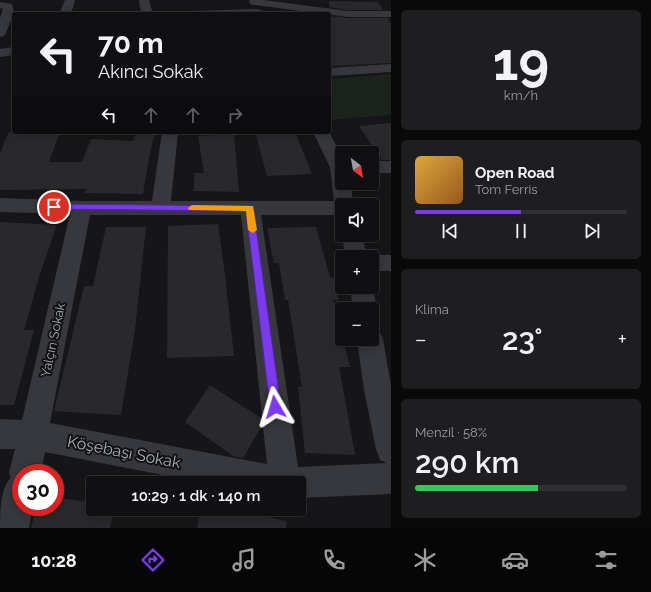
<!DOCTYPE html>
<html lang="tr">
<meta charset="utf-8">
<style>
:root{--surface:#101012;--page:#1e1e20;--text:#f1f3f6;--muted:#9c9d9f;--line:#303032;--accent:#7c3aed}
body{margin:0;font-family:Raleway,sans-serif;background:var(--page);color:var(--text);height:100vh;display:flex;flex-direction:column;font-size:15px;white-space:nowrap}
*{box-sizing:border-box;margin:0}
p{font-size:13px;color:var(--muted)}
.icon{flex:none;width:22px;height:22px;fill:none;stroke:currentColor;stroke-width:2;stroke-linecap:round;stroke-linejoin:round}
.map{position:relative;flex:1;overflow:hidden}
.panel{display:flex;flex-direction:column;gap:10px;padding:10px;background:#09090a;width:260px}
.panel>*{flex:none}
.top-card{position:absolute;left:12px;top:12px;width:319px;height:122px;border-radius:4px;box-shadow:0 2px 10px #0003,0 0 0 1px var(--line);background:#101012;color:var(--text);overflow:hidden}
.needle{width:26px;rotate:149deg}
.fabs{position:absolute;left:335px;top:146px;display:grid;gap:8px}
.fabs a{display:grid;place-items:center;width:44px;height:44px;border-radius:4px;background:var(--surface);box-shadow:0 2px 10px #0003,0 0 0 1px var(--line);font-size:20px}
.speed{position:absolute;left:12px;top:464px;display:flex;gap:8px;font-size:20px;font-weight:700;text-align:center}
.speed>*{display:grid;place-content:center;width:52px;height:52px;border-radius:50%;background:var(--surface);box-shadow:0 2px 10px #0003,0 0 0 1px var(--line);line-height:1}
.speed .limit{border:6px solid #d22;background:#fff;color:#111}
.pin{position:absolute;display:grid;place-items:center;width:34px;height:34px;color:#fff;margin:-17px;border:2px solid #fff;border-radius:50%;box-shadow:0 1px 4px #0007}
.me{position:absolute;width:44px;margin:-22px;rotate:353deg;stroke-linejoin:round;filter:drop-shadow(0 0 3px #0008)}
.turn{display:flex;align-items:center;gap:14px;height:84px;padding:0 20px;font-size:18px}
.turn .icon{width:52px;height:52px;stroke-width:2.5}
.turn b{display:block;font-size:28px;line-height:34px}
.lanes{display:flex;align-items:center;height:38px;padding:0 20px;background:#0003;justify-content:center;gap:20px;direction:ltr}
.lanes .off{opacity:.35}
.big{font-size:30px;font-weight:600;line-height:1.1}
.panel .card{flex:1;display:flex;flex-direction:column;justify-content:center;gap:6px;min-width:0;padding:0 14px;border-radius:6px;background:var(--page)}
.panel .dial{align-items:center;gap:0}
.dial b{font-size:52px;line-height:1}
.song{display:flex;align-items:center;gap:12px}
.cover{width:48px;height:48px;border-radius:6px;background:linear-gradient(135deg,hsl(40 70% 55%),hsl(30 70% 35%))}
.played{height:4px;border-radius:2px;background:linear-gradient(90deg,var(--accent) 50%,var(--line) 50%)}
.keys{display:flex;justify-content:space-around;direction:ltr}
.heat{display:flex;justify-content:space-between;align-items:center;font-size:22px;direction:ltr}
.charge{height:6px;border-radius:3px;background:linear-gradient(90deg,#34c759 58%,var(--line) 0)}
.trip{position:absolute;left:86px;top:476px;width:220px;height:40px;border-radius:4px;background:var(--surface);box-shadow:0 2px 10px #0003,0 0 0 1px var(--line);font-weight:600;line-height:40px;text-align:center}
.tab-bar{display:flex;height:64px;justify-content:space-around;align-items:center;background:#060607;color:var(--muted)}
.tab-bar .icon{width:28px;height:28px}
.tab-bar .active{color:var(--accent)}
.tab-bar b{font-size:18px;color:var(--text)}
main{display:flex;flex:1;min-height:0}
.map>svg:first-child{display:block}
.green{fill:#1c231d}
.building{fill:#29292c}
.lines{fill:none;stroke-linecap:round;stroke-linejoin:round}
.minor{fill:#37383d;fill-rule:evenodd}
.route{fill:#7c3aed;stroke:#51269a}
.slow{fill:#f59e0b}
.labels{text-anchor:middle;dominant-baseline:central;stroke-width:4;stroke-linejoin:round;paint-order:stroke}
.street-label{font-size:13px;fill:#a8adb8;stroke:#111113}
.near-street-label{font-size:16px;fill:#a8adb8;stroke:#111113}
</style>
<main>
<div class="map">
<svg width="391" height="528" viewBox="0 0 391 528">
<rect width="100%" height="100%" fill="#161618"/>
<path class="green" d="M391,74V115L329,120V79Z"/>
<g class="building">
<path d="M329,1L378,2L383,10H348L329,7Z"/>
<path d="M329,16L348,18H388L391,25V63L329,66Z"/>
<path d="M391,123V160H382L359,126Z"/>
<path d="M9,132H60L49,162H82L91,139L133,141L136,132H155L149,158L143,194L85,193L86,189L0,190V153Z"/>
<path d="M255,132H295L312,174L267,176Z"/>
<path d="M234,134L239,192L194,191V173H204L198,136Z"/>
<path d="M0,222L57,225L40,274L24,330H34L14,405H0Z"/>
<path d="M218,224L225,275L234,356L167,358L168,226Z"/>
<path d="M106,227H146L135,330L121,415L54,411L84,286H93Z"/>
<path d="M316,227L330,277H333L339,300H334L342,339H343L350,367H339L355,455L305,453L298,387H302L288,300H285L279,263H274L267,228Z"/>
<path d="M210,385L261,418L262,426L243,458L233,456L185,422Z"/>
<path d="M55,497L93,503V509H114L110,528H31L36,507H55Z"/>
<path d="M200,509H231L287,521L286,528H197Z"/>
</g>
<g class="lines">
<g class="minor">
<path d="M65,0H75L71,14H59Z"/>
<path d="M139,0H149L153,14H141Z"/>
<path d="M250,0H263L348,11H391V17H348L254,5L250,4L249,2Z"/>
<path d="M0,2L12,4L14,12L6,33L4,36L0,37V18L3,9L0,8Z"/>
<path d="M257,9L261,10L263,12L261,14H185L191,11Z"/>
<path d="M14,47V55L0,57V49Z"/>
<path d="M391,64V72L329,76V68Z"/>
<path d="M162,132H178L171,201H334L330,167L313,132H329L342,156V183H350L354,205H342V215H261L298,467L387,463L380,460L376,449L364,390L357,339H372V329L379,331L383,339L391,386V494L299,498V483H204L45,452L41,473H21V507H33L29,528H0C0,513 0,489 11,477L9,473L15,449H0V419L22,420L70,214L0,212V198L81,201H152ZM90,215H241L267,464L50,423Z"/>
<rect x="372" y="161" width="19" height="12"/>
<path d="M342,234L362,235L367,256L372,255H391V271H372V257H345Z"/>
<path d="M372,286L377,309L372,317V309H353L350,287Z"/>
</g>
</g>
<path class="route" d="M54,204L253,206L281,407L280,411L275,412L271,411L270,407L246,211L51,209L50,207Z"/>
<path class="slow" d="M192,205L253,206L257,230L253,233L248,230L246,211L189,210L188,208Z"/>
<g class="labels">
<g class="street-label">
<text transform="translate(53 340) rotate(-78)">Yalçın Sokak</text>
</g>
<g class="near-street-label">
<text transform="translate(124 452) rotate(11)">Köşebaşı Sokak</text>
</g>
</g>
</svg>
<div class="fabs">
<a><svg class="needle" viewBox="-14 -14 28 28"><path d="M0-13l5 13h-10z" fill="#e53935"/><path d="M0 13l5-13h-10z" fill="#9c9d9f"/></svg></a>
<a><svg class="icon" aria-label="sound" viewBox="0 0 24 24"><path d="M4 9h4l5-4v14l-5-4H4zM17 9q2 3 0 6"/></svg></a>
<a>+</a>
<a>−</a>
</div>
<div class="speed"><div class="limit">30</div></div>
<div class="pin" style="left:54px;top:207px;background:#d93025"><svg class="icon" aria-label="arrive" viewBox="0 0 24 24"><path d="M6 21V4h12l-3 4 3 4H6"/></svg></div>
<svg class="me" style="left:275px;top:407px" viewBox="-20 -20 40 40"><path d="M0-17L14 15 0 8-14 15z" fill="#7c3aed" stroke="#fff" stroke-width="4"/></svg>
<div class="trip">10:29 · 1 dk · 140 m</div>
<div class="top-card">
<div class="turn"><svg class="icon" aria-label="left" viewBox="0 0 24 24"><path d="M17 20v-9H6M10 6l-5 5 5 5"/></svg><div><b>70 m</b>Akıncı Sokak</div></div>
<div class="lanes"><svg class="icon" aria-label="left" viewBox="0 0 24 24"><path d="M17 20v-9H6M10 6l-5 5 5 5"/></svg><svg class="icon off" aria-label="ahead" viewBox="0 0 24 24"><path d="M12 20V5M6 11l6-6 6 6"/></svg><svg class="icon off" aria-label="ahead" viewBox="0 0 24 24"><path d="M12 20V5M6 11l6-6 6 6"/></svg><svg class="icon off" aria-label="right" viewBox="0 0 24 24"><path d="M7 20v-9h11M14 6l5 5-5 5"/></svg></div>
</div>
</div>
<section class="panel">
<div class="card dial"><b>19</b><p>km/h</p></div>
<div class="card">
<div class="song"><i class="cover"></i><div><b>Open Road</b><p>Tom Ferris</p></div></div>
<div class="played"></div>
<div class="keys"><svg class="icon" aria-label="previous" viewBox="0 0 24 24"><path d="M18 5L8 12l10 7zM5 5v14"/></svg><svg class="icon" aria-label="pause" viewBox="0 0 24 24"><path d="M8 5v14M16 5v14"/></svg><svg class="icon" aria-label="next" viewBox="0 0 24 24"><path d="M6 5l10 7-10 7zM19 5v14"/></svg></div>
</div>
<div class="card"><p>Klima</p>
<div class="heat"><a>−</a><b class="big">23°</b><a>+</a></div>
</div>
<div class="card"><p>Menzil · 58%</p><b class="big">290 km</b><div class="charge"></div></div>
</section>
</main>
<nav class="tab-bar">
<b>10:28</b>
<svg class="icon active" aria-label="directions" viewBox="0 0 24 24"><path d="M12 3l9 9-9 9-9-9zM9 14v-3h6M13 9l2 2-2 2"/></svg>
<svg class="icon" aria-label="music" viewBox="0 0 24 24"><path d="M9 18V5l10-2v13"/><circle cx="6" cy="18" r="3"/><circle cx="16" cy="16" r="3"/></svg>
<svg class="icon" aria-label="phone" viewBox="0 0 24 24"><path d="M5 4h4l2 5-3 2q2 4 5 5l2-3 5 2v4C11 20 4 13 5 4z"/></svg>
<svg class="icon" aria-label="climate" viewBox="0 0 24 24"><path d="M12 3v18M4 7l16 10M4 17L20 7"/></svg>
<svg class="icon" aria-label="car" viewBox="0 0 24 24"><path d="M5 17H2v-5l4-1 3-4h7l3 4 3 1v5h-3M9 17h6M6 11h13"/><circle cx="7" cy="17" r="2"/><circle cx="17" cy="17" r="2"/></svg>
<svg class="icon" aria-label="filters" viewBox="0 0 24 24"><path d="M4 7h16M4 17h16"/><circle cx="9" cy="7" r="2"/><circle cx="15" cy="17" r="2"/></svg>
</nav>
